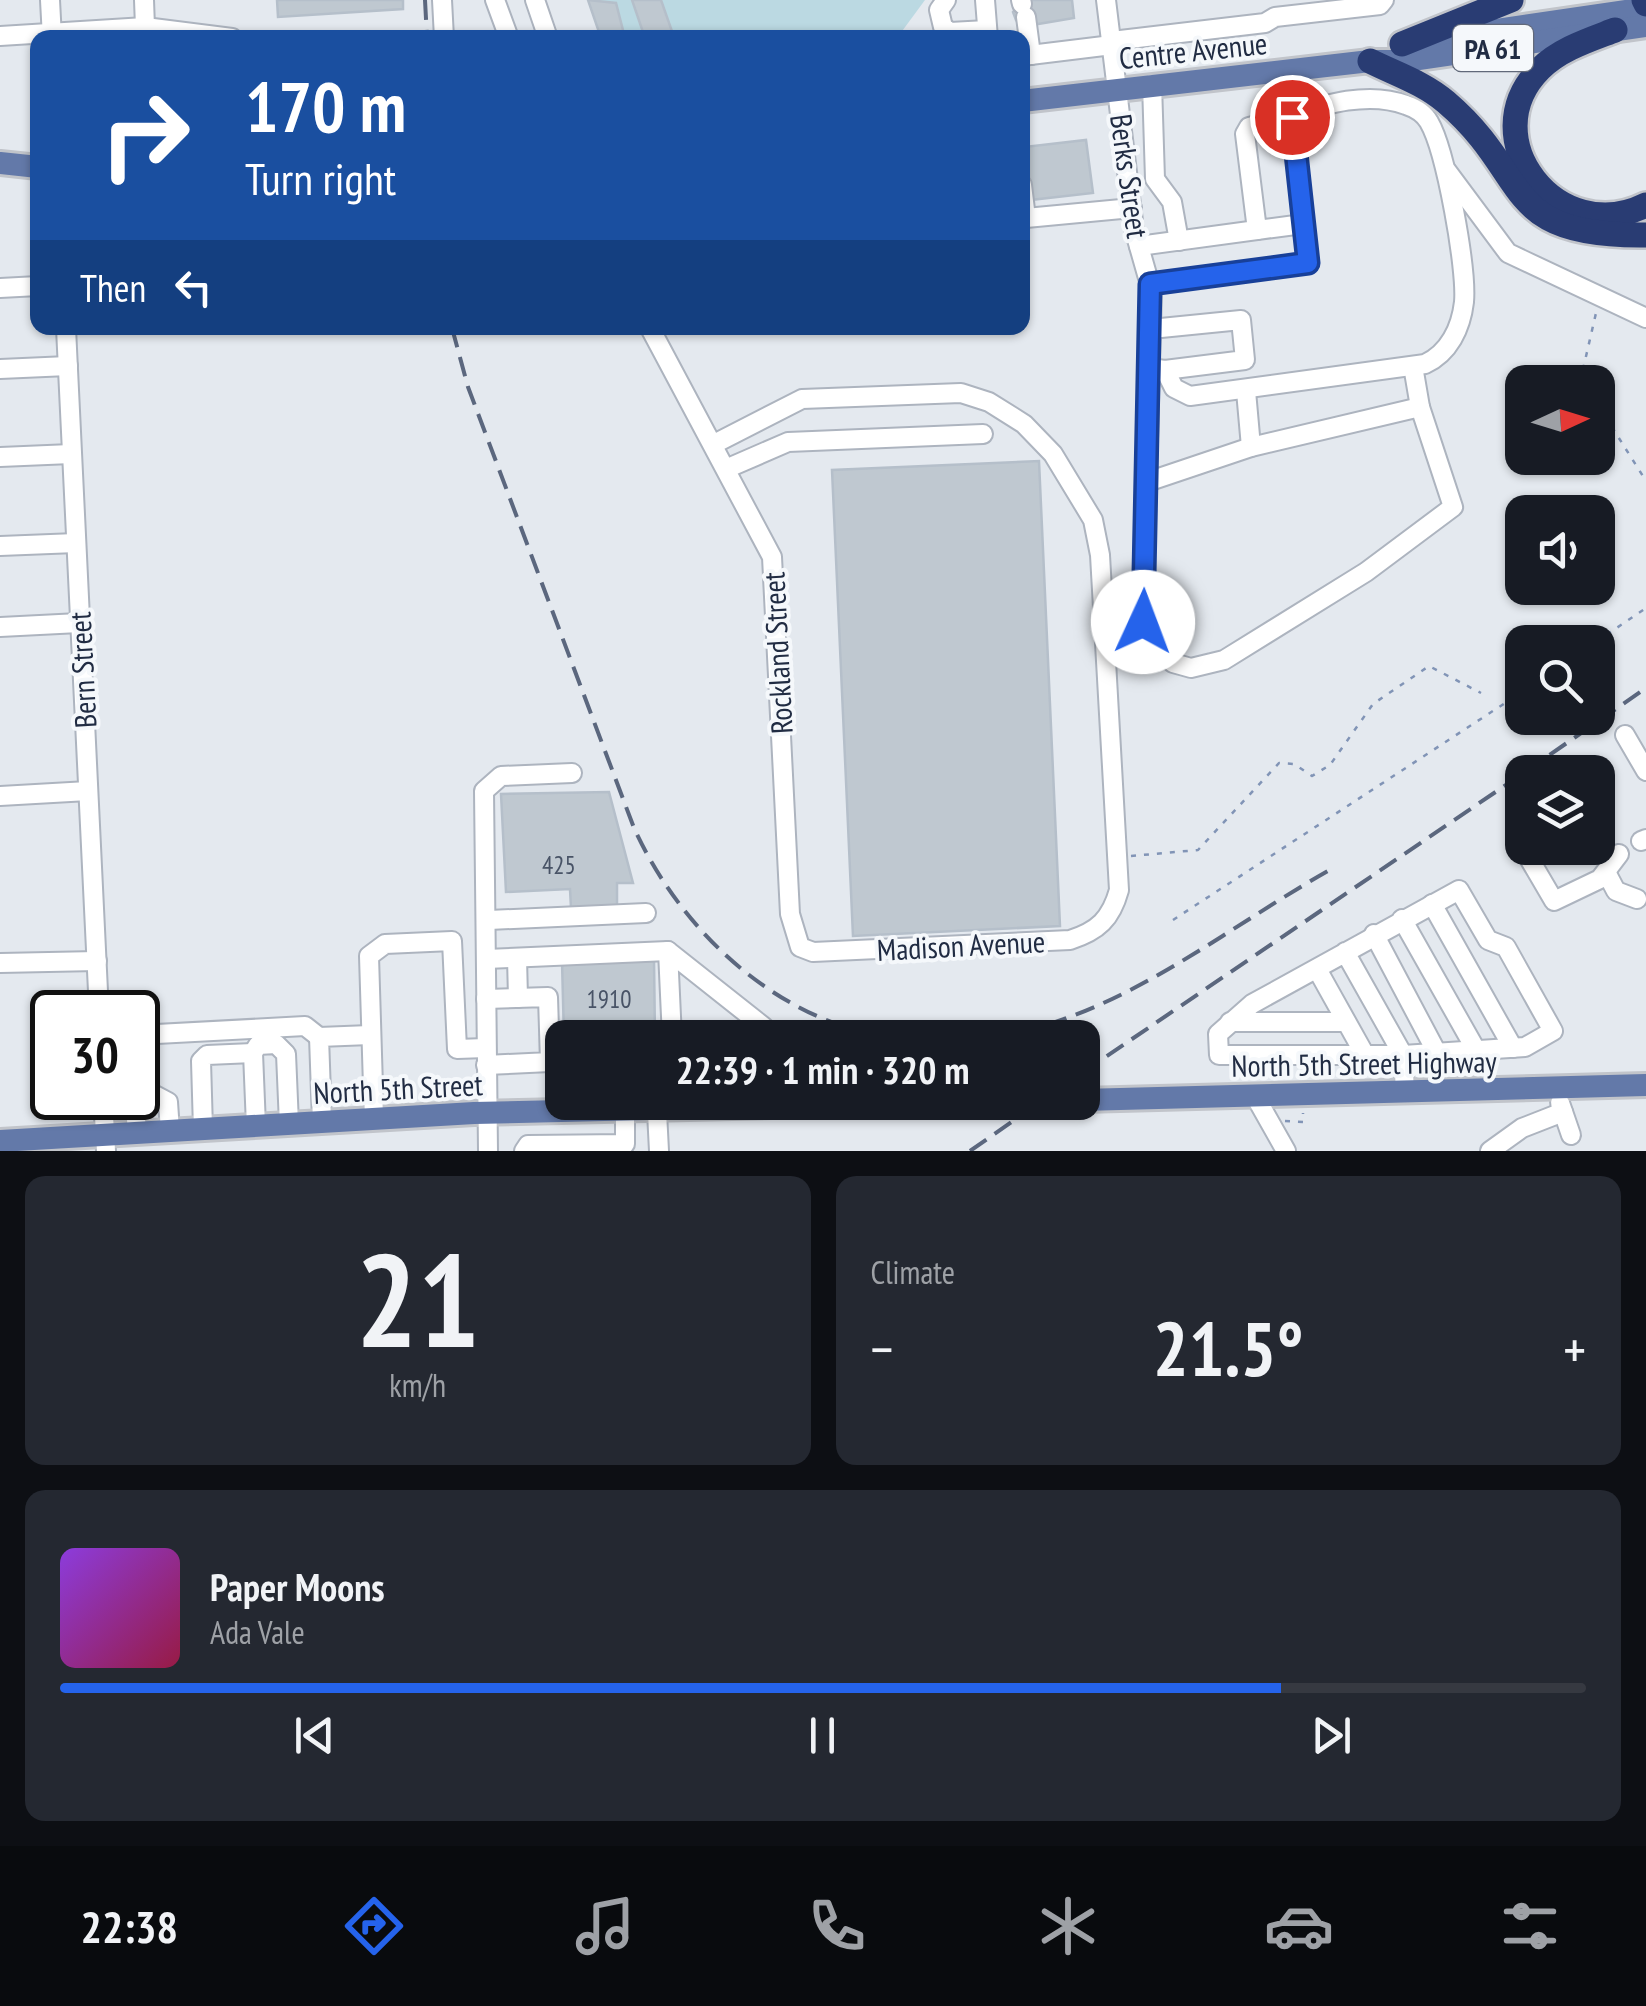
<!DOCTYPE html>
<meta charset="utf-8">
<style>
:root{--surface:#171b24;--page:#242831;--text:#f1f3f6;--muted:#9ea1a6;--line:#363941;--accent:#2563eb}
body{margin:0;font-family:"PT Sans Narrow",sans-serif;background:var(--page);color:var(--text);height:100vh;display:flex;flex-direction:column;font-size:38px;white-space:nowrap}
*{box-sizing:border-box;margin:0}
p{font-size:32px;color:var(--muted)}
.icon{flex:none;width:55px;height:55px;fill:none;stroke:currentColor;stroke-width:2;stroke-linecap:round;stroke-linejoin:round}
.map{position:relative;height:1151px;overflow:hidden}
.panel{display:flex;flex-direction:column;gap:25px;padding:25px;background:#0d0f14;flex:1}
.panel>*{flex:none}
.guide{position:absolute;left:30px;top:30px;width:1000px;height:305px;border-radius:20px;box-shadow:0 2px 8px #0004;background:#1a4fa0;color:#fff;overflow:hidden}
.needle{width:65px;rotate:86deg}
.controls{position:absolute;left:1505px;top:365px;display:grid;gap:20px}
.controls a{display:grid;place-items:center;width:110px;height:110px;border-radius:20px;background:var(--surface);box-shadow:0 2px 8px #0004;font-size:50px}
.speed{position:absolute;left:30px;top:990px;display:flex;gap:20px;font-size:50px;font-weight:700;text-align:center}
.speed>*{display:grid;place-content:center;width:130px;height:130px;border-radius:50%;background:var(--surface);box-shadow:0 2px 8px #0004;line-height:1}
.speed .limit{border:5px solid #111;border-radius:15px;background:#fff;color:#111}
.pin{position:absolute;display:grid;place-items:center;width:85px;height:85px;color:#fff;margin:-42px;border:5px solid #fff;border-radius:50%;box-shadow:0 2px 10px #0007}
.me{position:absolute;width:110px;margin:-55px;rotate:2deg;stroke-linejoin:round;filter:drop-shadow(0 0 8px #0008)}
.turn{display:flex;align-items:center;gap:35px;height:210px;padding:0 50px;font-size:45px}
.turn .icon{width:130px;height:130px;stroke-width:2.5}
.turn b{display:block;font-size:70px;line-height:85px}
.then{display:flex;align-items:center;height:95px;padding:0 50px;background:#0003;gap:20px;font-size:38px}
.big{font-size:75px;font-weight:800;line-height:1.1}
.panel .widget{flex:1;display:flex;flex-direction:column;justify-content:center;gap:15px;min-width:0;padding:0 35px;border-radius:20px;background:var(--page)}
.panel .dial{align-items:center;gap:0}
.dial b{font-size:130px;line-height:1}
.song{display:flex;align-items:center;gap:30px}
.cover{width:120px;height:120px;border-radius:15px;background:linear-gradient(135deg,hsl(270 70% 55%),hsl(340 70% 35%))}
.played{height:10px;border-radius:5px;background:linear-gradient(90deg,var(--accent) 80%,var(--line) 80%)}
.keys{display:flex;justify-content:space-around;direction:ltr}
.heat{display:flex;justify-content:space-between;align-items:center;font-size:55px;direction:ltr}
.panel .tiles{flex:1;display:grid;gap:25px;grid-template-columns:1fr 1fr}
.widget:last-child{grid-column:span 2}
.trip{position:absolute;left:545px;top:1020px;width:555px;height:100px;border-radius:20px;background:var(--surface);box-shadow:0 2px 8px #0004;font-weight:800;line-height:100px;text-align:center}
.tab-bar{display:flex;height:160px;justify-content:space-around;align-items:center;background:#090b0e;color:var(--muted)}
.tab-bar .icon{width:70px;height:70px}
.tab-bar .active{color:var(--accent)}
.tab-bar b{font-size:45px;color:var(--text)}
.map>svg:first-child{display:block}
.green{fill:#bbd9e2}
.building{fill:#bfc8d0;stroke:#b5bfca;stroke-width:2.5}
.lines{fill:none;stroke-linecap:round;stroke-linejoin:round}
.minor-casing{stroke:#adb4bf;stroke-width:22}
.major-casing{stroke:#c1c4ca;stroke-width:28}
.highway-casing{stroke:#c1c4ca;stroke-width:30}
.path{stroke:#8194b6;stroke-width:2.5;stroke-dasharray:5 8;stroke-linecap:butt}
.minor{stroke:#fff;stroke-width:18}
.major{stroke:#6379a9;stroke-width:22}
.highway{stroke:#293c73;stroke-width:25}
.rail{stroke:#5b677e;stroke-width:4;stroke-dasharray:20 10;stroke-linecap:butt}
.route-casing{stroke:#184099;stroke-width:25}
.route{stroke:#2563eb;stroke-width:18}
.labels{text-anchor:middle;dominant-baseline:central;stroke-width:8;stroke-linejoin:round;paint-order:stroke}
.number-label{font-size:25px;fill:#485366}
.shield{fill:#f5f8fb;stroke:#61697a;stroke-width:2.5}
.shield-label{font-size:28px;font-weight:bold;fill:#212c43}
.street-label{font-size:30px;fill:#212c43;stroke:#f5f8fb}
</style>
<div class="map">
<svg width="1646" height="1151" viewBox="0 0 1646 1151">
<rect width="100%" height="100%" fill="#e4e9ef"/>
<path class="green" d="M588,0H925L897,38L601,37Z"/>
<g class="building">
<path d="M277,0H403V9L278,17Z"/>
<path d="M588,0L616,3L625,38H601Z"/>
<path d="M632,0H661L674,37L645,38Z"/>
<path d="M1024,0H1072L1074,18L1032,25L1029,16L1016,20L1013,12Z"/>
<path d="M1086,140L1093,193L1030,200L1024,147Z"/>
<path d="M1039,461L1060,926L853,936L832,470Z"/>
<path d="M609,792L633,883H617V905L571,908L570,889L506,892L501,794Z"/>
<path d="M654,959L655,1038H564L562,961Z"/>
</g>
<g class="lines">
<defs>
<g id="minor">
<path d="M50,0L52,38"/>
<path d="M144,0L145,27"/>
<path d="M442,0L444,38"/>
<path d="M495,0L509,38"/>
<path d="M535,0L548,38"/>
<path d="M946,0L939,10L943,27L950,32L987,30"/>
<path d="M985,0L988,38"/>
<path d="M1021,0L1022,4"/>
<path d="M1106,0L1134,229L1152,292L1143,623L1156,647L1173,663L1191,668L1224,660L1366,572L1453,507L1420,407L1251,447L1147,482"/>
<path d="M1026,17L1031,55"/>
<path d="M0,36L145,27L232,38"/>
<path d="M1112,41L1265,23L1275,17L1380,5L1384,0"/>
<path d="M1022,56L1112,45"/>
<path d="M1152,84L1155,179L1172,202L1179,241"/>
<path d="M1447,171L1508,253L1646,318"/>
<path d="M1022,185L1026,218L1132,208"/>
<path d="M1139,246L1257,230"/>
<path d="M1150,284L1309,263L1303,224"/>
<path d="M0,288L38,286"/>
<path d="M66,328L99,1012"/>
<path d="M650,328L772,557L790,914L800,947L813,952L1070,940C1098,931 1111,919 1119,890L1100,555L1093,520L1053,454L1024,424L989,402L961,393L802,399L714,444"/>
<path d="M1151,329L1241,320L1245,360L1165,370"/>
<path d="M1413,366L1420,407"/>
<path d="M1150,368L1165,370L1174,388L1190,396L1425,364C1449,353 1461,328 1464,302C1467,269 1446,151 1429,122C1424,113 1415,108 1406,105C1356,86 1297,116 1249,127L1245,134L1257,230L1303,224L1292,117"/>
<path d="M0,369L68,366"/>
<path d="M1246,391L1251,447"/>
<path d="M0,457L71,454"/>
<path d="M728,468L788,442L983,434"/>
<path d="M0,546L76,543"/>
<path d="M0,627L79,623"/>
<path d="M1625,735L1646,771"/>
<path d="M0,796L88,791"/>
<path d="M1522,825V846"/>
<path d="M1641,841L1646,839"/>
<path d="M1523,848L1554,901L1600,879L1619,854"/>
<path d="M1606,872L1616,891L1637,899"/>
<path d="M1432,904L1513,1048"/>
<path d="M1402,919L1476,1050"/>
<path d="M489,920L646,913"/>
<path d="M1374,934L1437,1053"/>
<path d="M1345,952L1403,1055H1219L1218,1034L1252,1004L1459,890L1488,940L1506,947L1553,1031L1525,1047L1403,1055L1405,1092"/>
<path d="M517,958L518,998"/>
<path d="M486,959L668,951"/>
<path d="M0,963L97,961"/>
<path d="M1317,969L1365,1055"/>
<path d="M486,999L548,997L550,1062L486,1065"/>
<path d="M1230,1022H1346"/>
<path d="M138,1035L305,1026L319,1037"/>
<path d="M672,1038L668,951L764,1027V1038"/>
<path d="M138,1064L151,1093L168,1102L170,1131"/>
<path d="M1255,1096L1286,1151"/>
<path d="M103,1098L106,1151"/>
<path d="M1560,1103L1571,1135"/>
<path d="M657,1112L659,1151"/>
<path d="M374,1119L369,956L385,944L452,941L457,1049L486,1048"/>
<path d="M322,1122L319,1037L370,1035"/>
<path d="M256,1126L253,1053L258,1045L276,1044L286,1054L289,1124"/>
<path d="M203,1129L201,1061L207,1055L253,1053"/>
<path d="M137,1132L135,1106L151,1093"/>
<path d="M488,1151L484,791L501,776L572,773"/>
<path d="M524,1151L528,1145L625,1144V1112"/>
<path d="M1490,1151L1522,1128L1563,1112"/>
</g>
<g id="major">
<path d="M1429,40L1646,8"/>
<path d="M1022,101L1370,61H1405L1646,26"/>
<path d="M0,163L38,167"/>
<path d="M1082,1100L1646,1085"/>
<path d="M0,1141L474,1113L944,1102"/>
</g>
<g id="highway">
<path d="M1644,0L1646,4"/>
<path d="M1615,30C1589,40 1560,49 1540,69C1471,138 1558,249 1646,205"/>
<path d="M1402,44L1511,0"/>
<path d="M1370,61C1396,74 1424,83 1446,102C1534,177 1498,237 1646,235"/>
</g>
</defs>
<use href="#minor" class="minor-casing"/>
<use href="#major" class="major-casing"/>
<use href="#highway" class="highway-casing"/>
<g class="path">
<path d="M1583,382L1581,378L1596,313"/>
<path d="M1598,405L1646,481"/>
<path d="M1596,642L1646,608"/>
<path d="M1131,856L1198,850L1279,763L1294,764L1312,776L1330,765L1373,704L1429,666L1481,693"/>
<path d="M1173,920L1522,692"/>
<path d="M1285,1121L1303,1122V1113"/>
</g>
<use href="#minor" class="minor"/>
<use href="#major" class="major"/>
<use href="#highway" class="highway"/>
<g class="rail">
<path d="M425,0L427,38"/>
<path d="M452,328L468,387L634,828C681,931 776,1021 892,1038"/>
<path d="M1525,772L1646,688"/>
<path d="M989,1038C1120,1019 1223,929 1335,867"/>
<path d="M1082,1073L1522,774"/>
<path d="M970,1151L1040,1102"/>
</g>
</g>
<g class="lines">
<defs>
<path id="route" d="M1143,622L1150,284L1308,263L1292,117"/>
</defs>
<use href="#route" class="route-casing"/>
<use href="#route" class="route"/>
</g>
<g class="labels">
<g class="number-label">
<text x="559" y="865">425</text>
<text x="609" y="999">1910</text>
</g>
<rect class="shield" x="1453" y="25" width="80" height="46" rx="8"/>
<g class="shield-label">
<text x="1493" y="48">PA 61</text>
</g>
<g class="street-label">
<text transform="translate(1193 50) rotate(-6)">Centre Avenue</text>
<text transform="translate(1130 176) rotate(82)">Berks Street</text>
<text transform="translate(777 653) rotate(-93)">Rockland Street</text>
<text transform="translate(82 670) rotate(-93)">Bern Street</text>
<text transform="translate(961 945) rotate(-3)">Madison Avenue</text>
<text transform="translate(1364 1063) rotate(-1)">North 5th Street Highway</text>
<text transform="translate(398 1088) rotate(-3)">North 5th Street</text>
</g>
</g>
</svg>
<div class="controls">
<a><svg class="needle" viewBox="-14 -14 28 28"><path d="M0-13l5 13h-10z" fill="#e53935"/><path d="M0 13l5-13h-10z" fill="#9ea1a6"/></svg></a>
<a><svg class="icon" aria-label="sound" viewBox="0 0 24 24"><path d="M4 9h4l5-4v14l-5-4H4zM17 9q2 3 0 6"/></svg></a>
<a><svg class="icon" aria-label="search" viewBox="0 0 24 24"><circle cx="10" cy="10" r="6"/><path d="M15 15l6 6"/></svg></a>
<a><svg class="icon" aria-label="layers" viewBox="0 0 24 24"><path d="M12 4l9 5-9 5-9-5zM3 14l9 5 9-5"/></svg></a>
</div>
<div class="speed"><div class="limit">30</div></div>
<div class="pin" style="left:1292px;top:117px;background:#d93025"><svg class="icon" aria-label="arrive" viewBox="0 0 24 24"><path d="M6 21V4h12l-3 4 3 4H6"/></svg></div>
<svg class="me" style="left:1143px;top:622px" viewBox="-20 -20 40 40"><circle r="19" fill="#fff"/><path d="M0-13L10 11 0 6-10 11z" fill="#2563eb"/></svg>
<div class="trip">22:39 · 1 min · 320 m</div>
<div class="guide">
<div class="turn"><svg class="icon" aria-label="right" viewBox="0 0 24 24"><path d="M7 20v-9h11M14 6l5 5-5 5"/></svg><div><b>170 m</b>Turn right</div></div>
<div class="then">Then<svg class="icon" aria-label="left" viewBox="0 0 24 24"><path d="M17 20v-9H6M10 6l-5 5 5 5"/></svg></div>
</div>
</div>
<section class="panel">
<div class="tiles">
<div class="widget dial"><b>21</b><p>km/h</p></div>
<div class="widget"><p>Climate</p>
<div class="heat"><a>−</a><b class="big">21.5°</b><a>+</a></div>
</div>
<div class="widget">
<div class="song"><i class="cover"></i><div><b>Paper Moons</b><p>Ada Vale</p></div></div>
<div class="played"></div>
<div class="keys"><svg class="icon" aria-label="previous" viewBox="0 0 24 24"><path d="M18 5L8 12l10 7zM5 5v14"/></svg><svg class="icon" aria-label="pause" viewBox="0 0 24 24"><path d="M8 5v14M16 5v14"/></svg><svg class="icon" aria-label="next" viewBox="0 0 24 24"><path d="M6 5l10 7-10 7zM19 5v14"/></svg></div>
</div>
</div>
</section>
<nav class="tab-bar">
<b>22:38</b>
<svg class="icon active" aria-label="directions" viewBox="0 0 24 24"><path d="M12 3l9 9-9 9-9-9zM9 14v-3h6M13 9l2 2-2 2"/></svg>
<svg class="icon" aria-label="music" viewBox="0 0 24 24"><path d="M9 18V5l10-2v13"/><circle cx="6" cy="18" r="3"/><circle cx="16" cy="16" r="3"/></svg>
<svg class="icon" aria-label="phone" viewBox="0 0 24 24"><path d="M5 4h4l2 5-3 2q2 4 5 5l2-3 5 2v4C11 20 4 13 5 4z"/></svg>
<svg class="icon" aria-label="climate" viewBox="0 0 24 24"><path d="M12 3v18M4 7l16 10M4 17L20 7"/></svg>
<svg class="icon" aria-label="car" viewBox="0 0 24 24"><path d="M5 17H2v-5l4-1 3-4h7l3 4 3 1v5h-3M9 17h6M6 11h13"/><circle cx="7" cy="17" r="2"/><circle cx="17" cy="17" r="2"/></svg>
<svg class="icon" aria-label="filters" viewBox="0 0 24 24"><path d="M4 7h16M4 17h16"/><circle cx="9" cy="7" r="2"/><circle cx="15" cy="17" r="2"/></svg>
</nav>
